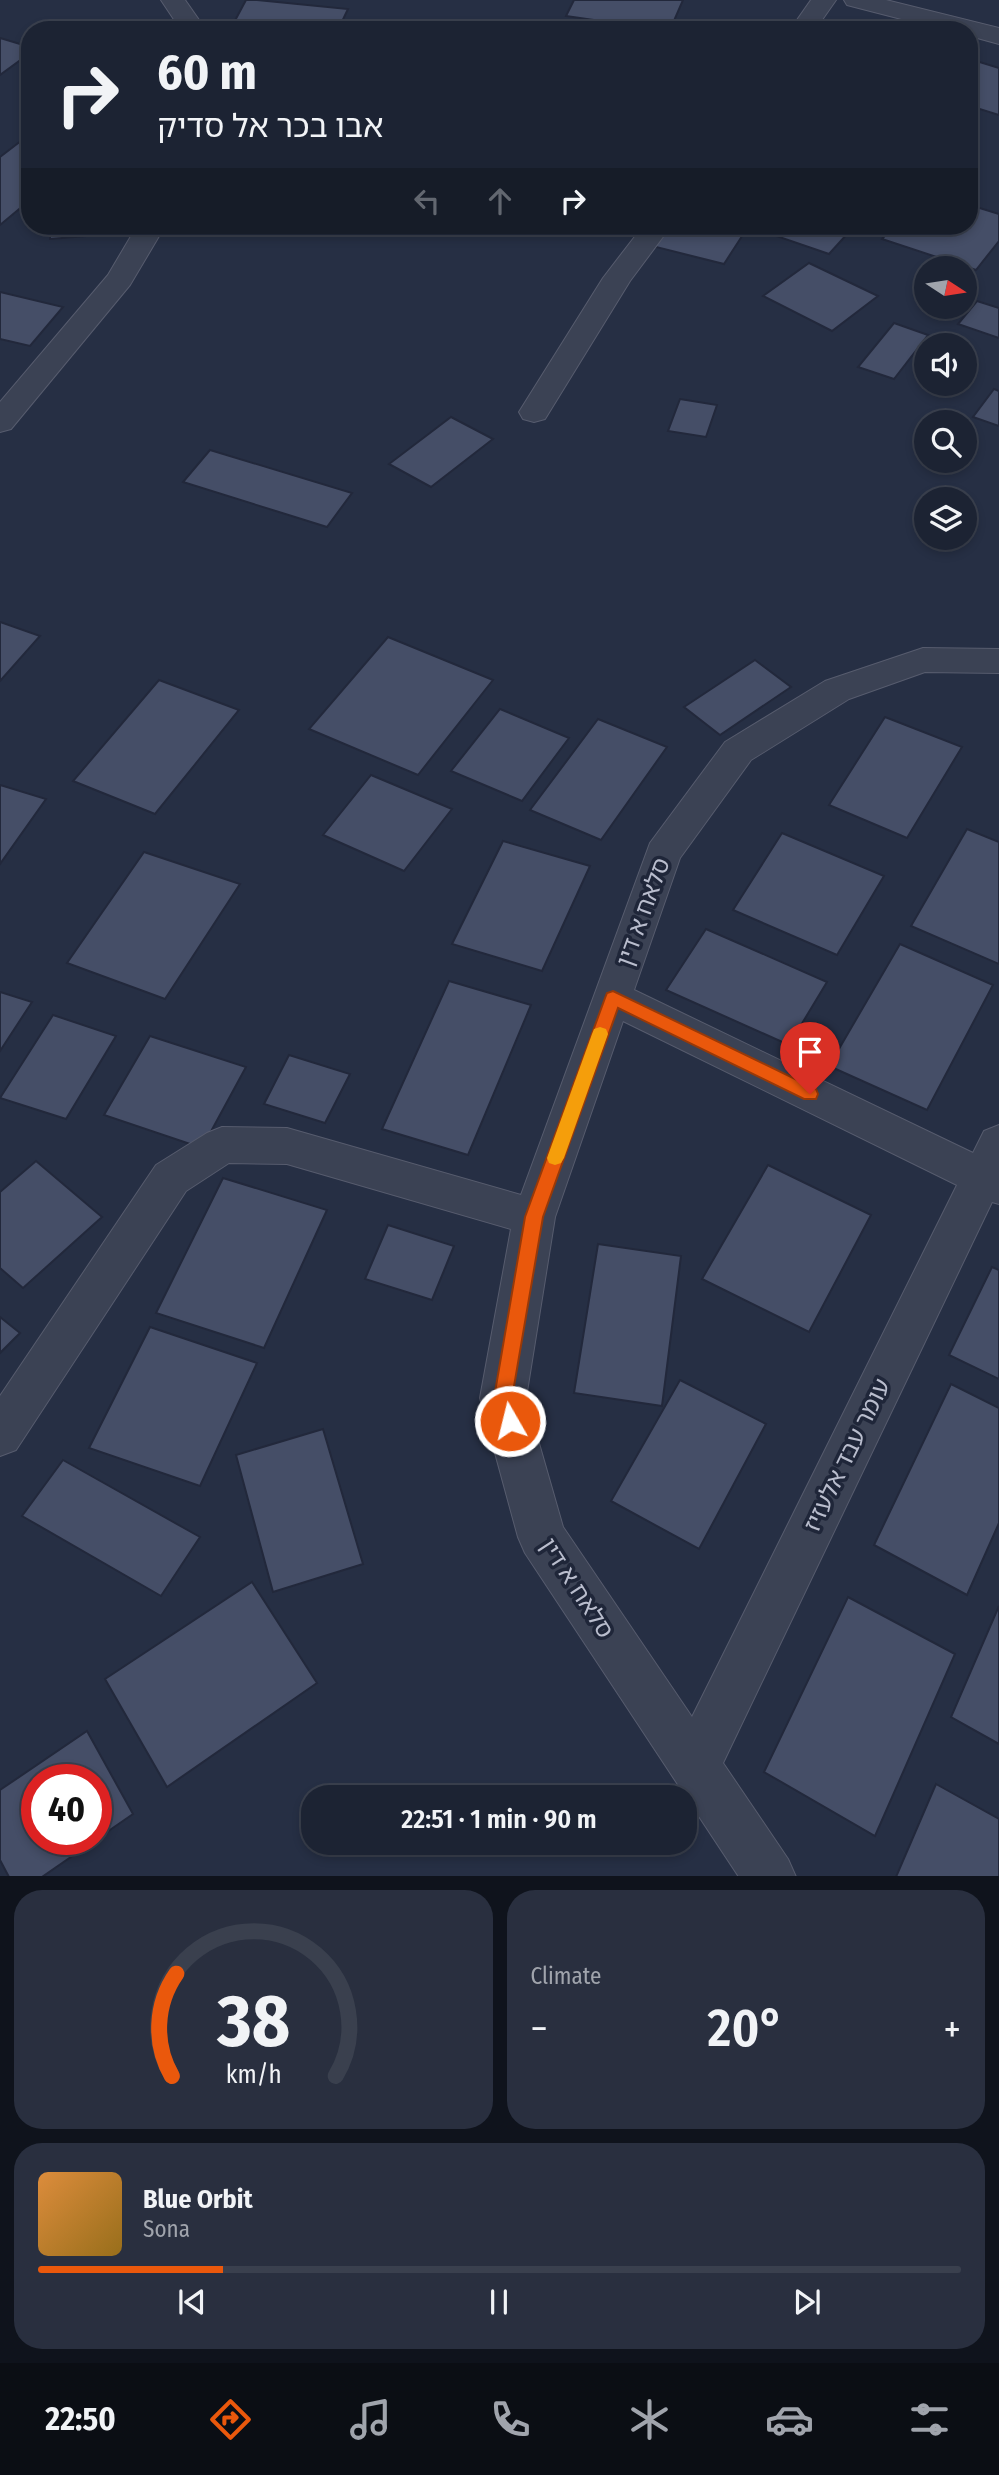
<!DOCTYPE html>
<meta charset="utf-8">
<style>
:root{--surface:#1c2333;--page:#292f3f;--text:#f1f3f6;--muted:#a0a4ac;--line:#3a404e;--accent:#ea580c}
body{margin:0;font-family:"Fira Sans Condensed","Noto Sans Hebrew",sans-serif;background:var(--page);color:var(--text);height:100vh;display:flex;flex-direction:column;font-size:26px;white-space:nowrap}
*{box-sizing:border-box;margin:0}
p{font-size:23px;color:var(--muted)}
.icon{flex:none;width:38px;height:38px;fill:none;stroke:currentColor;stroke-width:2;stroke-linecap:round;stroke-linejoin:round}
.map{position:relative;height:1876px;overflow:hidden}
.drawer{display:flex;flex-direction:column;gap:14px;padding:14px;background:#0f131c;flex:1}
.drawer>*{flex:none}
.top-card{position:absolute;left:21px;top:21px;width:957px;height:214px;border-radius:28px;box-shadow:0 4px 10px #0003,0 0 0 2px var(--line);background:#1c2333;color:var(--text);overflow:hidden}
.needle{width:46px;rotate:102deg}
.fabs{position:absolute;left:914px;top:256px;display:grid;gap:14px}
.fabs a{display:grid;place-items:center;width:63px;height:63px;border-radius:50%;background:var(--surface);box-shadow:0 4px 10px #0003,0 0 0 2px var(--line);font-size:35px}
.speed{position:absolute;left:21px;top:1764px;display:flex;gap:14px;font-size:35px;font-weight:700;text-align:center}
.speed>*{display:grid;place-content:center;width:91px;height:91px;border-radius:50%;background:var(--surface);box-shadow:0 4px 10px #0003,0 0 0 2px var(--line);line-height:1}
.speed .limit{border:10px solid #d22;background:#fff;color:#111}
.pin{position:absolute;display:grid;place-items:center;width:60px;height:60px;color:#fff;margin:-72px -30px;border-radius:50% 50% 50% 0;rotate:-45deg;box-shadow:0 0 7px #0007}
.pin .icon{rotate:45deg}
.me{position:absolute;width:77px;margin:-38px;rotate:352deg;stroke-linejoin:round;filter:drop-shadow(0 0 5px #0008)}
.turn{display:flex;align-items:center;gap:24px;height:147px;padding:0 21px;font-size:32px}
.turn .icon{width:91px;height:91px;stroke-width:2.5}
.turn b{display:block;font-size:49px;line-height:60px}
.lanes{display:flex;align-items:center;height:66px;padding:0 21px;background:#0003;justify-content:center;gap:35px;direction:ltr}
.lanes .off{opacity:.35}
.big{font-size:52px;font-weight:600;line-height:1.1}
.drawer .tile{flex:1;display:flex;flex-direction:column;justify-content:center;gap:10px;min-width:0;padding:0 24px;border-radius:28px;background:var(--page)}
.drawer .dial{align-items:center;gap:0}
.dial svg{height:182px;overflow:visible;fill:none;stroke:var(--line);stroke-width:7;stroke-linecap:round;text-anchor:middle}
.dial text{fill:var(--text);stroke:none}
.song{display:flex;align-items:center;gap:21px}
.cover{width:84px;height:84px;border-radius:10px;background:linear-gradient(135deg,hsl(30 70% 55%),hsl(40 70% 35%))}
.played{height:7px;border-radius:4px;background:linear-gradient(90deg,var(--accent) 20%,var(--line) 20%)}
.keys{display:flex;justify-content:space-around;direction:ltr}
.heat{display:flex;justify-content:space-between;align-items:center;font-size:38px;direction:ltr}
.drawer .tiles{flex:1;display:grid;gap:14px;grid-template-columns:1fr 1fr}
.tile:last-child{grid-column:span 2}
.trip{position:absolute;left:301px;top:1785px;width:396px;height:70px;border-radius:28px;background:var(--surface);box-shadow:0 4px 10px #0003,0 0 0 2px var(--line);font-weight:600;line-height:70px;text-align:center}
.dock{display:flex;height:112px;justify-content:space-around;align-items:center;background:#0b0e14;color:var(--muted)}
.dock .icon{width:49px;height:49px}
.dock .active{color:var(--accent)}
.dock b{font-size:32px;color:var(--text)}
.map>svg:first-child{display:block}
.building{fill:#454e67;stroke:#22283b;stroke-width:2;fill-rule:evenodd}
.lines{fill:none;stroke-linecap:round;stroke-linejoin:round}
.minor-casing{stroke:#575c6e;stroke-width:2}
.minor{fill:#3b4254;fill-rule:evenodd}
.route{fill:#ea580c;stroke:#983908;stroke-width:2}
.slow{fill:#f59e0b}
.labels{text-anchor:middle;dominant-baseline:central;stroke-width:7;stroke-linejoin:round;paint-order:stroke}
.street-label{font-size:24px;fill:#b9bdcd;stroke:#1f2639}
</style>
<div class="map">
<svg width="999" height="1877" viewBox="0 0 999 1877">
<rect width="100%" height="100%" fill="#262f44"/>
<g class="building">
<path d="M246,0H257L348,9L338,30L231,28Z"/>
<path d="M574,0H683L670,30H663L566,16Z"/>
<path d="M0,38L30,47V53L0,75Z"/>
<path d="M970,59L999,68V115L970,106Z"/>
<path d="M30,134V200L0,225V157Z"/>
<path d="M970,205L999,214V241L976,270L882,239L893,226H970Z"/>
<path d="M50,226H111V234L50,239Z"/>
<path d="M666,226H729L746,230L724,264L652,246Z"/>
<path d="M764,226H830L849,232L829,254L759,230Z"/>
<path d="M809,263L878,296L832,331L763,296Z"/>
<path d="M0,292L63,307L30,346L0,339Z"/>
<path d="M977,301L999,308V338L958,324Z"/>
<path d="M894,323L928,335L894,379L858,367Z"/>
<path d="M994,389L999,391V426L973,417Z"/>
<path d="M680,399L717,405L706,437L668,431Z"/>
<path d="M451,417L493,439L431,487L389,464Z"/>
<path d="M210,450L352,493L327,527L183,482Z"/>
<path d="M0,622L40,636L0,681Z"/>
<path d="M388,637L493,680L418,775L309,729Z"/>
<path d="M755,660L791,687L720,735L684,707Z"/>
<path d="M159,680L239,710L155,814L73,781Z"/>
<path d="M500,709L569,738L522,801L451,771Z"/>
<path d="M885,717L962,747L907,838L829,805Z"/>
<path d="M598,719L667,747L601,840L530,810Z"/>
<path d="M371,775L452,809L404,871L323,835Z"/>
<path d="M0,785L46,799L0,864Z"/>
<path d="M967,829L999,842V964L911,926Z"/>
<path d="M782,833L884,876L837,955L733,910Z"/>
<path d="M503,841L590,866L542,971L452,944Z"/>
<path d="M144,852L240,884L165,999L67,963Z"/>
<path d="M706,929L827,982L789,1045L666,990Z"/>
<path d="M900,944L993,985L927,1110L829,1066Z"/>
<path d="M449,981L531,1005L468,1155L382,1129Z"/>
<path d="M0,992L32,1002L0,1051Z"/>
<path d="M53,1015L116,1036L66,1119L0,1098Z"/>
<path d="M150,1036L246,1067L202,1148L104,1115Z"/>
<path d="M289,1055L350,1074L325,1123L264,1104Z"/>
<path d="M36,1161L102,1217L23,1288L0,1268V1192Z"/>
<path d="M768,1165L871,1215L809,1332L702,1279Z"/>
<path d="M223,1178L327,1210L264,1348L156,1313Z"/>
<path d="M388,1225L454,1246L432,1300L365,1279Z"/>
<path d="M598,1244L681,1256L662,1406L574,1393Z"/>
<path d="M992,1267L999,1270V1379L949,1355Z"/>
<path d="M0,1317L20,1333L0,1353Z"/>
<path d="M150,1327L257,1363L200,1486L89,1448Z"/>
<path d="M680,1380L766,1424L699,1549L611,1501Z"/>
<path d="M951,1384L999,1408V1523L967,1595L874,1545Z"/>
<path d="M323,1429L363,1564L273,1592L236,1455Z"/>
<path d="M63,1460L200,1537L161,1596L22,1516Z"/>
<path d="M252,1582L317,1683L167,1787L105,1679Z"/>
<path d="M848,1597L955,1654L875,1836L764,1772Z"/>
<path d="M999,1606V1744L951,1717Z"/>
<path d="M87,1731L133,1814L42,1877H9L0,1860V1790ZM37,1780H96V1839H37Z"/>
<path d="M936,1784L999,1819V1877H896Z"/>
</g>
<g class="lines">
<defs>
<g id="minor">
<path d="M161,0H185L206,30H181Z"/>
<path d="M811,0H836L815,30H790Z"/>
<path d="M844,0H886L999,28V44L970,36V30H944L847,5Z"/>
<path d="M137,226H165L130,285L11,429L0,432V402L108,275Z"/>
<path d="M643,226H671L630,281L545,419L534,422L523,419L519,412L603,278Z"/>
<path d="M923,648L999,649V673L925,672L849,699L751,760L680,858L634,990L973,1153L984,1131L999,1125V1204L992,1202L723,1763L788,1859L796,1877H739L525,1553L518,1537L480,1398L511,1229L287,1164L229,1163L186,1191L16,1450L0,1456V1396L156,1165L207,1133L222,1127L287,1128L521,1195L650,843L725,742L825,681ZM623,1021L957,1185L692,1717L563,1527L526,1398L555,1217Z"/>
</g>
</defs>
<use href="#minor" class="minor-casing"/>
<use href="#minor" class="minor"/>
</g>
<path class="route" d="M613,991L816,1089L818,1094L816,1099H804L618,1008L543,1217L512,1398L519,1421L516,1428L510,1430L503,1428L494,1398L525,1217L605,998L607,993Z"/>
<path class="slow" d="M600,1027L606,1029L608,1034L564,1158L561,1163L555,1165L549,1163L547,1158L592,1034L594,1029Z"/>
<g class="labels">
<g class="street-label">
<text transform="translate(643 912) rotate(-70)">סלאח א דין</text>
<text transform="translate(847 1455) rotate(-64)">עומר עבד אלעזיז</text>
<text transform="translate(577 1588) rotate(57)">סלאח א דין</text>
</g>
</g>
</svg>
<div class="fabs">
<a><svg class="needle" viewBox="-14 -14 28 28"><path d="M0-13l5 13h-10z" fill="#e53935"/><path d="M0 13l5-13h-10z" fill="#a0a4ac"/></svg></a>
<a><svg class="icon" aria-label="sound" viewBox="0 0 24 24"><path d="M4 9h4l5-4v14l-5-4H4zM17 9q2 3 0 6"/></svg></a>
<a><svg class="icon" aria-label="search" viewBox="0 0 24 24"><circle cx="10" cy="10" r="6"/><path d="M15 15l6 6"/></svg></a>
<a><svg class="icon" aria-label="layers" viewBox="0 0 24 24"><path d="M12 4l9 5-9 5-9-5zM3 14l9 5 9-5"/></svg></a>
</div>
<div class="speed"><div class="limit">40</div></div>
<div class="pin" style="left:810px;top:1094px;background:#d93025"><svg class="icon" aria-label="arrive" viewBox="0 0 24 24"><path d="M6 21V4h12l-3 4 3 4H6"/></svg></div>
<svg class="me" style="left:510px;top:1421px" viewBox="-20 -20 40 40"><circle r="17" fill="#ea580c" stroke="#fff" stroke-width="3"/><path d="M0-11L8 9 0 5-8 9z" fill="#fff"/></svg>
<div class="trip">22:51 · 1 min · 90 m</div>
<div class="top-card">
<div class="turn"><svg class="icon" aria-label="right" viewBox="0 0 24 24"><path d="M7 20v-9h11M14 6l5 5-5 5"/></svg><div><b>60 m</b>אבו בכר אל סדיק</div></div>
<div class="lanes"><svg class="icon off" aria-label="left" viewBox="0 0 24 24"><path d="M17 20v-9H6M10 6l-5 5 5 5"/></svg><svg class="icon off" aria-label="ahead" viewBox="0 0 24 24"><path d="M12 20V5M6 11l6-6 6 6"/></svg><svg class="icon" aria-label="right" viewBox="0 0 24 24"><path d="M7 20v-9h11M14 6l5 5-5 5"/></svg></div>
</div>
</div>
<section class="drawer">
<div class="tiles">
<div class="tile dial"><svg viewBox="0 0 100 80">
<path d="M14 69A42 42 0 1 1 86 69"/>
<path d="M14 69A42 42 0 0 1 16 24" stroke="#ea580c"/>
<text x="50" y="56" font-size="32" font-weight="700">38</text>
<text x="50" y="72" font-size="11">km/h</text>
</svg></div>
<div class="tile"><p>Climate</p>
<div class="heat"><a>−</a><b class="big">20°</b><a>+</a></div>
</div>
<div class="tile">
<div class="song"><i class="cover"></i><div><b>Blue Orbit</b><p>Sona</p></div></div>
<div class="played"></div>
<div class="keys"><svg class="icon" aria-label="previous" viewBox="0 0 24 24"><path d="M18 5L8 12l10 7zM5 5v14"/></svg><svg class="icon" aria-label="pause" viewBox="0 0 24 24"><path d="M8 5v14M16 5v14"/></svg><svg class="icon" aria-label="next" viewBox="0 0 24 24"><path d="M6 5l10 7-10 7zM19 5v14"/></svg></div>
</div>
</div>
</section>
<nav class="dock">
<b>22:50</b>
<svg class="icon active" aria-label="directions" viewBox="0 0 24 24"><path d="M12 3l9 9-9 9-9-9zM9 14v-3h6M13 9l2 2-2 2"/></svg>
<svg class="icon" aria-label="music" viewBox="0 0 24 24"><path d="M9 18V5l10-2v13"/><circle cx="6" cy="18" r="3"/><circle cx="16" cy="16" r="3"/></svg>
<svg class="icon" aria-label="phone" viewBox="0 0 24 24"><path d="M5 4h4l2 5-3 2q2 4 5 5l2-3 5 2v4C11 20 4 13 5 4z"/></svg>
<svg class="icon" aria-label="climate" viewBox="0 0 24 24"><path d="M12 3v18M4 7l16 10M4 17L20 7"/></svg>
<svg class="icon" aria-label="car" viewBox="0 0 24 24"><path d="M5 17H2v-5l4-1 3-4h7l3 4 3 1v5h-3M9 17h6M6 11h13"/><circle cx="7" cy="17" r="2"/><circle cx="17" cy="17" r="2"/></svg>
<svg class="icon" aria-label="filters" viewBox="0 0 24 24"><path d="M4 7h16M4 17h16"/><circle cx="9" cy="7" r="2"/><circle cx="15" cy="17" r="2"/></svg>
</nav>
